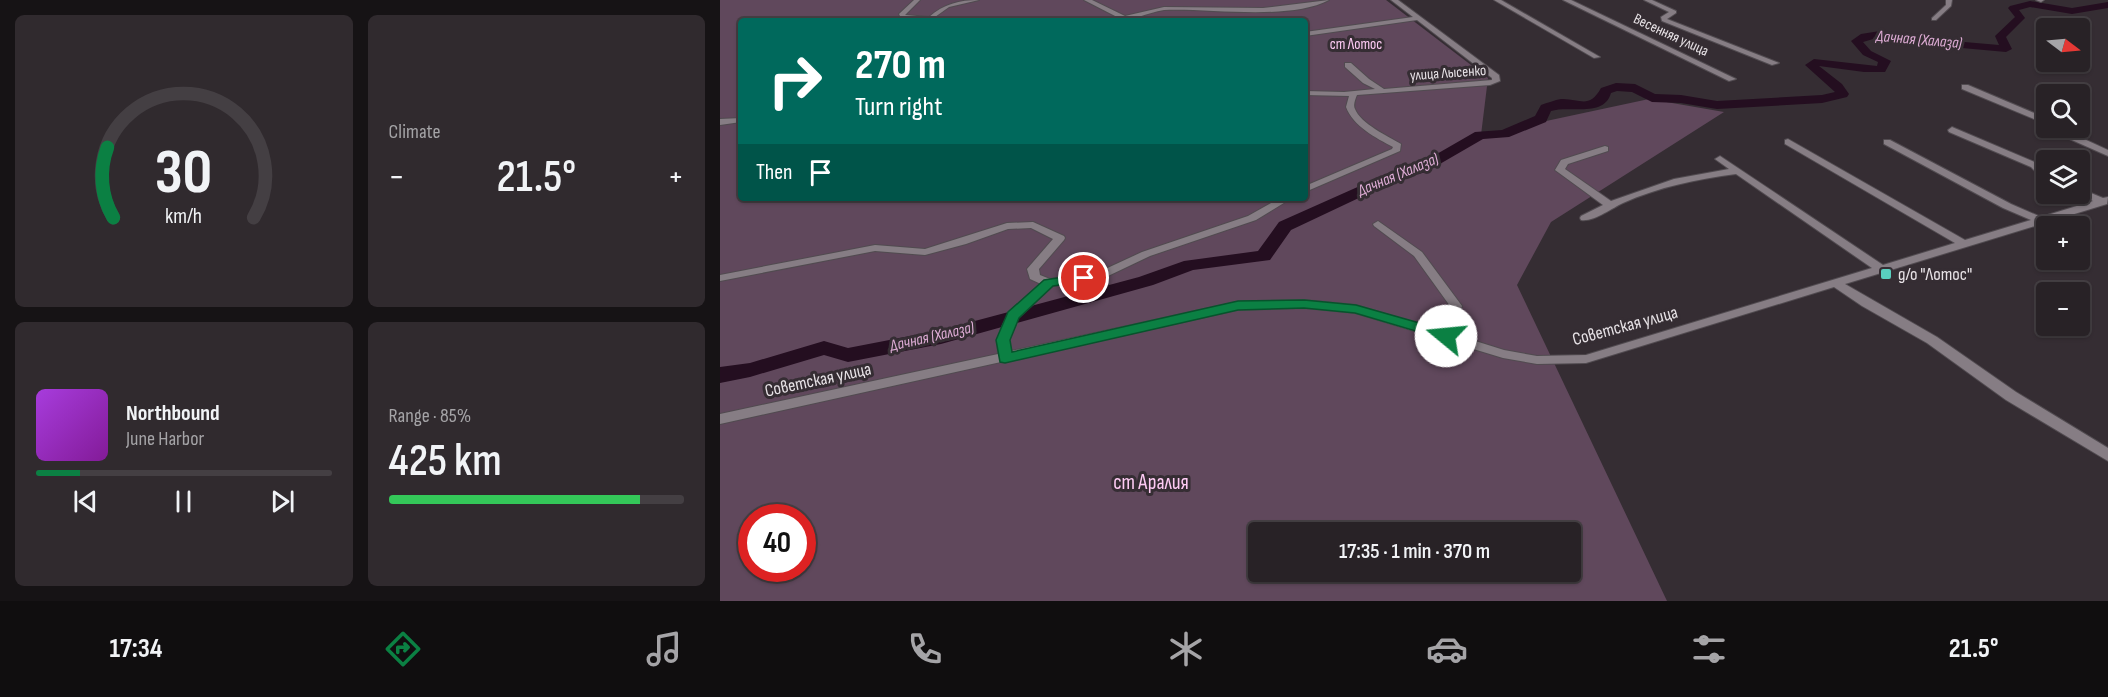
<!DOCTYPE html>
<meta charset="utf-8">
<style>
:root{--surface:#282226;--page:#302a2e;--text:#f1f3f6;--muted:#a5a4a7;--line:#443f43;--accent:#0b8043}
body{margin:0;font-family:"Sofia Sans Condensed",sans-serif;background:var(--page);color:var(--text);height:100vh;display:flex;flex-direction:column;font-size:22px;white-space:nowrap}
*{box-sizing:border-box;margin:0}
p{font-size:20px;color:var(--muted)}
.icon{flex:none;width:33px;height:33px;fill:none;stroke:currentColor;stroke-width:2;stroke-linecap:round;stroke-linejoin:round}
.map{position:relative;flex:1;overflow:hidden}
.side{display:flex;flex-direction:column;gap:15px;padding:15px;background:#161315;width:720px}
.side>*{flex:none}
.hud{position:absolute;left:18px;top:18px;width:570px;height:183px;border-radius:6px;box-shadow:0 2px 4px #0004,0 0 0 2px var(--line);background:#00695c;color:#fff;overflow:hidden}
.needle{width:39px;rotate:106deg}
.tools{position:absolute;left:1316px;top:18px;display:grid;gap:12px}
.tools a{display:grid;place-items:center;width:54px;height:54px;border-radius:6px;background:var(--surface);box-shadow:0 2px 4px #0004,0 0 0 2px var(--line);font-size:30px}
.speed{position:absolute;left:18px;top:504px;display:flex;gap:12px;font-size:30px;font-weight:700;text-align:center}
.speed>*{display:grid;place-content:center;width:78px;height:78px;border-radius:50%;background:var(--surface);box-shadow:0 2px 4px #0004,0 0 0 2px var(--line);line-height:1}
.speed .limit{border:9px solid #d22;background:#fff;color:#111}
.pin{position:absolute;display:grid;place-items:center;width:51px;height:51px;color:#fff;margin:-26px;border:3px solid #fff;border-radius:50%;box-shadow:0 2px 6px #0007}
.me{position:absolute;width:66px;margin:-33px;rotate:287deg;stroke-linejoin:round;filter:drop-shadow(0 0 4px #0008)}
.turn{display:flex;align-items:center;gap:21px;height:126px;padding:0 18px;font-size:27px}
.turn .icon{width:78px;height:78px;stroke-width:2.5}
.turn b{display:block;font-size:42px;line-height:51px}
.then{display:flex;align-items:center;height:57px;padding:0 18px;background:#0003;gap:12px;font-size:22px}
.big{font-size:45px;font-weight:600;line-height:1.1}
.side .widget{flex:1;display:flex;flex-direction:column;justify-content:center;gap:9px;min-width:0;padding:0 21px;border-radius:9px;background:var(--page)}
.side .dial{align-items:center;gap:0}
.dial svg{height:156px;overflow:visible;fill:none;stroke:var(--line);stroke-width:7;stroke-linecap:round;text-anchor:middle}
.dial text{fill:var(--text);stroke:none}
.song{display:flex;align-items:center;gap:18px}
.cover{width:72px;height:72px;border-radius:9px;background:linear-gradient(135deg,hsl(280 70% 55%),hsl(290 70% 35%))}
.played{height:6px;border-radius:3px;background:linear-gradient(90deg,var(--accent) 15%,var(--line) 15%)}
.keys{display:flex;justify-content:space-around;direction:ltr}
.heat{display:flex;justify-content:space-between;align-items:center;font-size:33px;direction:ltr}
.charge{height:9px;border-radius:4px;background:linear-gradient(90deg,#34c759 85%,var(--line) 0)}
.side .tiles{flex:1;display:grid;gap:15px;grid-template-columns:repeat(2,1fr)}
.trip{position:absolute;left:528px;top:522px;width:333px;height:60px;border-radius:6px;background:var(--surface);box-shadow:0 2px 4px #0004,0 0 0 2px var(--line);font-weight:600;line-height:60px;text-align:center}
.menu{display:flex;height:96px;justify-content:space-around;align-items:center;background:#100e0f;color:var(--muted)}
.menu .icon{width:42px;height:42px}
.menu .current{color:var(--accent)}
.menu b{font-size:27px;color:var(--text)}
main{display:flex;flex:1;min-height:0}
.map>svg:first-child{display:block}
.green{fill:#60485c;fill-rule:evenodd}
.lines{fill:none;stroke-linecap:round;stroke-linejoin:round}
.river{fill:#240e20;fill-rule:evenodd}
.minor-casing{stroke:#514b50;stroke-width:2}
.minor{fill:#867d84;fill-rule:evenodd}
.route{fill:#0b8043;stroke:#07532c;stroke-width:1.5}
.poi-dot{fill:#59cebe;stroke:#352d33;stroke-width:2}
.labels{text-anchor:middle;dominant-baseline:central;stroke-width:6;stroke-linejoin:round;paint-order:stroke}
.far-street-label{font-size:15px;fill:#e7e2e6;stroke:#352d33}
.far-park-label{font-size:15px;fill:#fecbf4;stroke:#352d33}
.far-water-label{font-size:16px;font-style:italic;fill:#dfadd6;stroke:#352d33}
.poi-label{font-size:18px;fill:#e7e2e6;stroke:#352d33;text-anchor:start}
.street-label{font-size:18px;fill:#e7e2e6;stroke:#352d33}
.near-park-label{font-size:21px;fill:#fecbf4;stroke:#352d33}
</style>
<main>
<section class="side">
<div class="tiles">
<div class="widget dial"><svg viewBox="0 0 100 80">
<path d="M14 69A42 42 0 1 1 86 69"/>
<path d="M14 69A42 42 0 0 1 11 33" stroke="#0b8043"/>
<text x="50" y="56" font-size="32" font-weight="700">30</text>
<text x="50" y="72" font-size="11">km/h</text>
</svg></div>
<div class="widget"><p>Climate</p>
<div class="heat"><a>−</a><b class="big">21.5°</b><a>+</a></div>
</div>
<div class="widget">
<div class="song"><i class="cover"></i><div><b>Northbound</b><p>June Harbor</p></div></div>
<div class="played"></div>
<div class="keys"><svg class="icon" aria-label="previous" viewBox="0 0 24 24"><path d="M18 5L8 12l10 7zM5 5v14"/></svg><svg class="icon" aria-label="pause" viewBox="0 0 24 24"><path d="M8 5v14M16 5v14"/></svg><svg class="icon" aria-label="next" viewBox="0 0 24 24"><path d="M6 5l10 7-10 7zM19 5v14"/></svg></div>
</div>
<div class="widget"><p>Range · 85%</p><b class="big">425 km</b><div class="charge"></div></div>
</div>
</section>
<div class="map">
<svg width="1388" height="601" viewBox="0 0 1388 601">
<rect width="100%" height="100%" fill="#352d33"/>
<path class="green" d="M0,0H666L768,78L761,135L929,99L1004,112L831,222L797,285L947,601H0ZM21,21H585V198H21ZM32,518H82V568H32ZM538,532H850V572H538Z"/>
<g class="lines">
<path class="river" d="M1310,1L1352,8L1388,2V8L1352,14L1310,7L1299,10L1305,18L1286,37L1292,49L1286,52L1198,44L1160,37L1143,42L1151,51L1171,61L1165,72H1144L1099,66L1122,84L1129,94L1127,97L1102,103L997,109L961,103L932,102L912,92L897,91L891,93C884,118 849,105 831,111L826,122L789,137L763,139L706,172L679,179L571,230L550,260L473,270L433,285L221,344L128,362L104,355L30,377L0,383V367L30,363L104,341L128,348L221,330L419,277L464,261L538,251L559,222L669,173L696,166L755,132L782,130L815,116L821,105C827,103 835,100 841,99C859,98 869,110 881,88L896,83L915,84L935,94L961,95L997,101L1102,95L1115,92L1085,65L1094,59L1157,66L1158,62L1143,55L1131,41L1141,34L1160,31L1198,38L1279,45L1275,36L1295,17L1288,8L1290,6Z"/>
<defs>
<g id="minor">
<path d="M194,0H200L185,15L209,17C224,4 239,0 259,0L229,7L215,17L218,21L181,18L179,14Z"/>
<path d="M364,0H372L405,16L444,7L543,8L609,0C569,21 490,8 444,10C427,13 411,21 395,21L399,18Z"/>
<path d="M671,0H678L779,75L780,81L770,85L637,95C635,100 633,105 635,109C640,123 669,137 681,144L680,151L585,192V186L672,149L673,147C656,138 633,126 626,107L629,96L585,95V91L624,92L655,89L643,83L625,67V63H631L649,79L664,89L772,80V78L697,20L585,36V32L693,17Z"/>
<path d="M774,0H781L880,57L874,58Z"/>
<path d="M843,0H851L1016,79L1009,81Z"/>
<path d="M924,0H932L956,11V13L947,19L1059,63L1052,65L942,21L941,17L949,12Z"/>
<path d="M1226,0H1232L1231,6L1216,20H1212V18L1226,5Z"/>
<path d="M1316,0H1324L1321,2Z"/>
<path d="M1242,85H1248L1326,118V124L1242,89Z"/>
<path d="M21,118V122L0,125V119Z"/>
<path d="M1232,127L1317,163L1326,172V180L1323,179L1311,167L1229,132L1228,130Z"/>
<path d="M1335,128H1344L1351,133L1388,150V156L1345,137Z"/>
<path d="M1068,139L1245,240L1311,220L1283,208L1164,144V140H1170L1291,204L1321,217L1373,201L1356,194H1359V188L1383,198L1388,197L1387,204L1125,284L1217,337L1296,392L1388,448V461L1286,400L1207,343L1142,306L1114,287L866,363L817,364L783,358L635,313L584,308L517,310L0,424V414L278,354C275,320 298,304 321,284L310,279L307,269L333,239L311,228L288,229L246,244L205,255L155,251L0,281V275L155,245L205,249L287,223L313,222L344,236L345,238L344,240L319,269L320,275L330,279L381,271L422,252L528,216L560,198H572L536,220L430,256L388,276L333,286L298,318L289,340L291,351L517,302L584,300L636,305L721,331L730,306L694,256L654,226L653,224L658,221L702,252L742,306L733,334L784,350L817,356L866,355L1152,268L1016,174C977,179 939,187 903,203C892,208 874,222 861,220L860,218L861,216L883,205L835,170L841,160L885,146L888,147V151L848,164L845,169L891,201L954,179L1009,169L995,159L1000,156L1163,265L1235,243L1065,144V140Z"/>
</g>
</defs>
<use href="#minor" class="minor-casing"/>
<use href="#minor" class="minor"/>
</g>
<path class="route" d="M364,274L369,275L371,278L369,281L333,286L299,318L290,340L292,352L518,301L584,300L636,305L731,332L733,336L726,340L635,313L584,308L518,310L285,363L280,362L276,340L288,312L324,280Z"/>
<rect class="poi-dot" x="1160" y="268" width="12" height="12" rx="3"/>
<g class="labels">
<g class="far-street-label">
<text transform="translate(951 35) rotate(25)">Весенняя улица</text>
<text transform="translate(728 73) rotate(-4)">улица Лысенко</text>
</g>
<g class="far-park-label">
<text x="636" y="44">ст Лотос</text>
</g>
<g class="far-water-label">
<text transform="translate(1199 40) rotate(5)">Дачная (Халаза)</text>
<text transform="translate(678 175) rotate(-23)">Дачная (Халаза)</text>
<text transform="translate(212 337) rotate(-13)">Дачная (Халаза)</text>
</g>
<g class="poi-label">
<text x="1178" y="274">д/о "Лотос"</text>
</g>
<g class="street-label">
<text transform="translate(905 326) rotate(-15)">Советская улица</text>
<text transform="translate(98 380) rotate(-12)">Советская улица</text>
</g>
<g class="near-park-label">
<text x="431" y="482">ст Аралия</text>
</g>
</g>
</svg>
<div class="tools">
<a><svg class="needle" viewBox="-14 -14 28 28"><path d="M0-13l5 13h-10z" fill="#e53935"/><path d="M0 13l5-13h-10z" fill="#a5a4a7"/></svg></a>
<a><svg class="icon" aria-label="search" viewBox="0 0 24 24"><circle cx="10" cy="10" r="6"/><path d="M15 15l6 6"/></svg></a>
<a><svg class="icon" aria-label="layers" viewBox="0 0 24 24"><path d="M12 4l9 5-9 5-9-5zM3 14l9 5 9-5"/></svg></a>
<a>+</a>
<a>−</a>
</div>
<div class="speed"><div class="limit">40</div></div>
<div class="pin" style="left:364px;top:278px;background:#d93025"><svg class="icon" aria-label="arrive" viewBox="0 0 24 24"><path d="M6 21V4h12l-3 4 3 4H6"/></svg></div>
<svg class="me" style="left:726px;top:336px" viewBox="-20 -20 40 40"><circle r="19" fill="#fff"/><path d="M0-13L10 11 0 6-10 11z" fill="#0b8043"/></svg>
<div class="trip">17:35 · 1 min · 370 m</div>
<div class="hud">
<div class="turn"><svg class="icon" aria-label="right" viewBox="0 0 24 24"><path d="M7 20v-9h11M14 6l5 5-5 5"/></svg><div><b>270 m</b>Turn right</div></div>
<div class="then">Then<svg class="icon" aria-label="arrive" viewBox="0 0 24 24"><path d="M6 21V4h12l-3 4 3 4H6"/></svg></div>
</div>
</div>
</main>
<nav class="menu">
<b>17:34</b>
<svg class="icon current" aria-label="directions" viewBox="0 0 24 24"><path d="M12 3l9 9-9 9-9-9zM9 14v-3h6M13 9l2 2-2 2"/></svg>
<svg class="icon" aria-label="music" viewBox="0 0 24 24"><path d="M9 18V5l10-2v13"/><circle cx="6" cy="18" r="3"/><circle cx="16" cy="16" r="3"/></svg>
<svg class="icon" aria-label="phone" viewBox="0 0 24 24"><path d="M5 4h4l2 5-3 2q2 4 5 5l2-3 5 2v4C11 20 4 13 5 4z"/></svg>
<svg class="icon" aria-label="climate" viewBox="0 0 24 24"><path d="M12 3v18M4 7l16 10M4 17L20 7"/></svg>
<svg class="icon" aria-label="car" viewBox="0 0 24 24"><path d="M5 17H2v-5l4-1 3-4h7l3 4 3 1v5h-3M9 17h6M6 11h13"/><circle cx="7" cy="17" r="2"/><circle cx="17" cy="17" r="2"/></svg>
<svg class="icon" aria-label="filters" viewBox="0 0 24 24"><path d="M4 7h16M4 17h16"/><circle cx="9" cy="7" r="2"/><circle cx="15" cy="17" r="2"/></svg>
<b>21.5°</b>
</nav>
